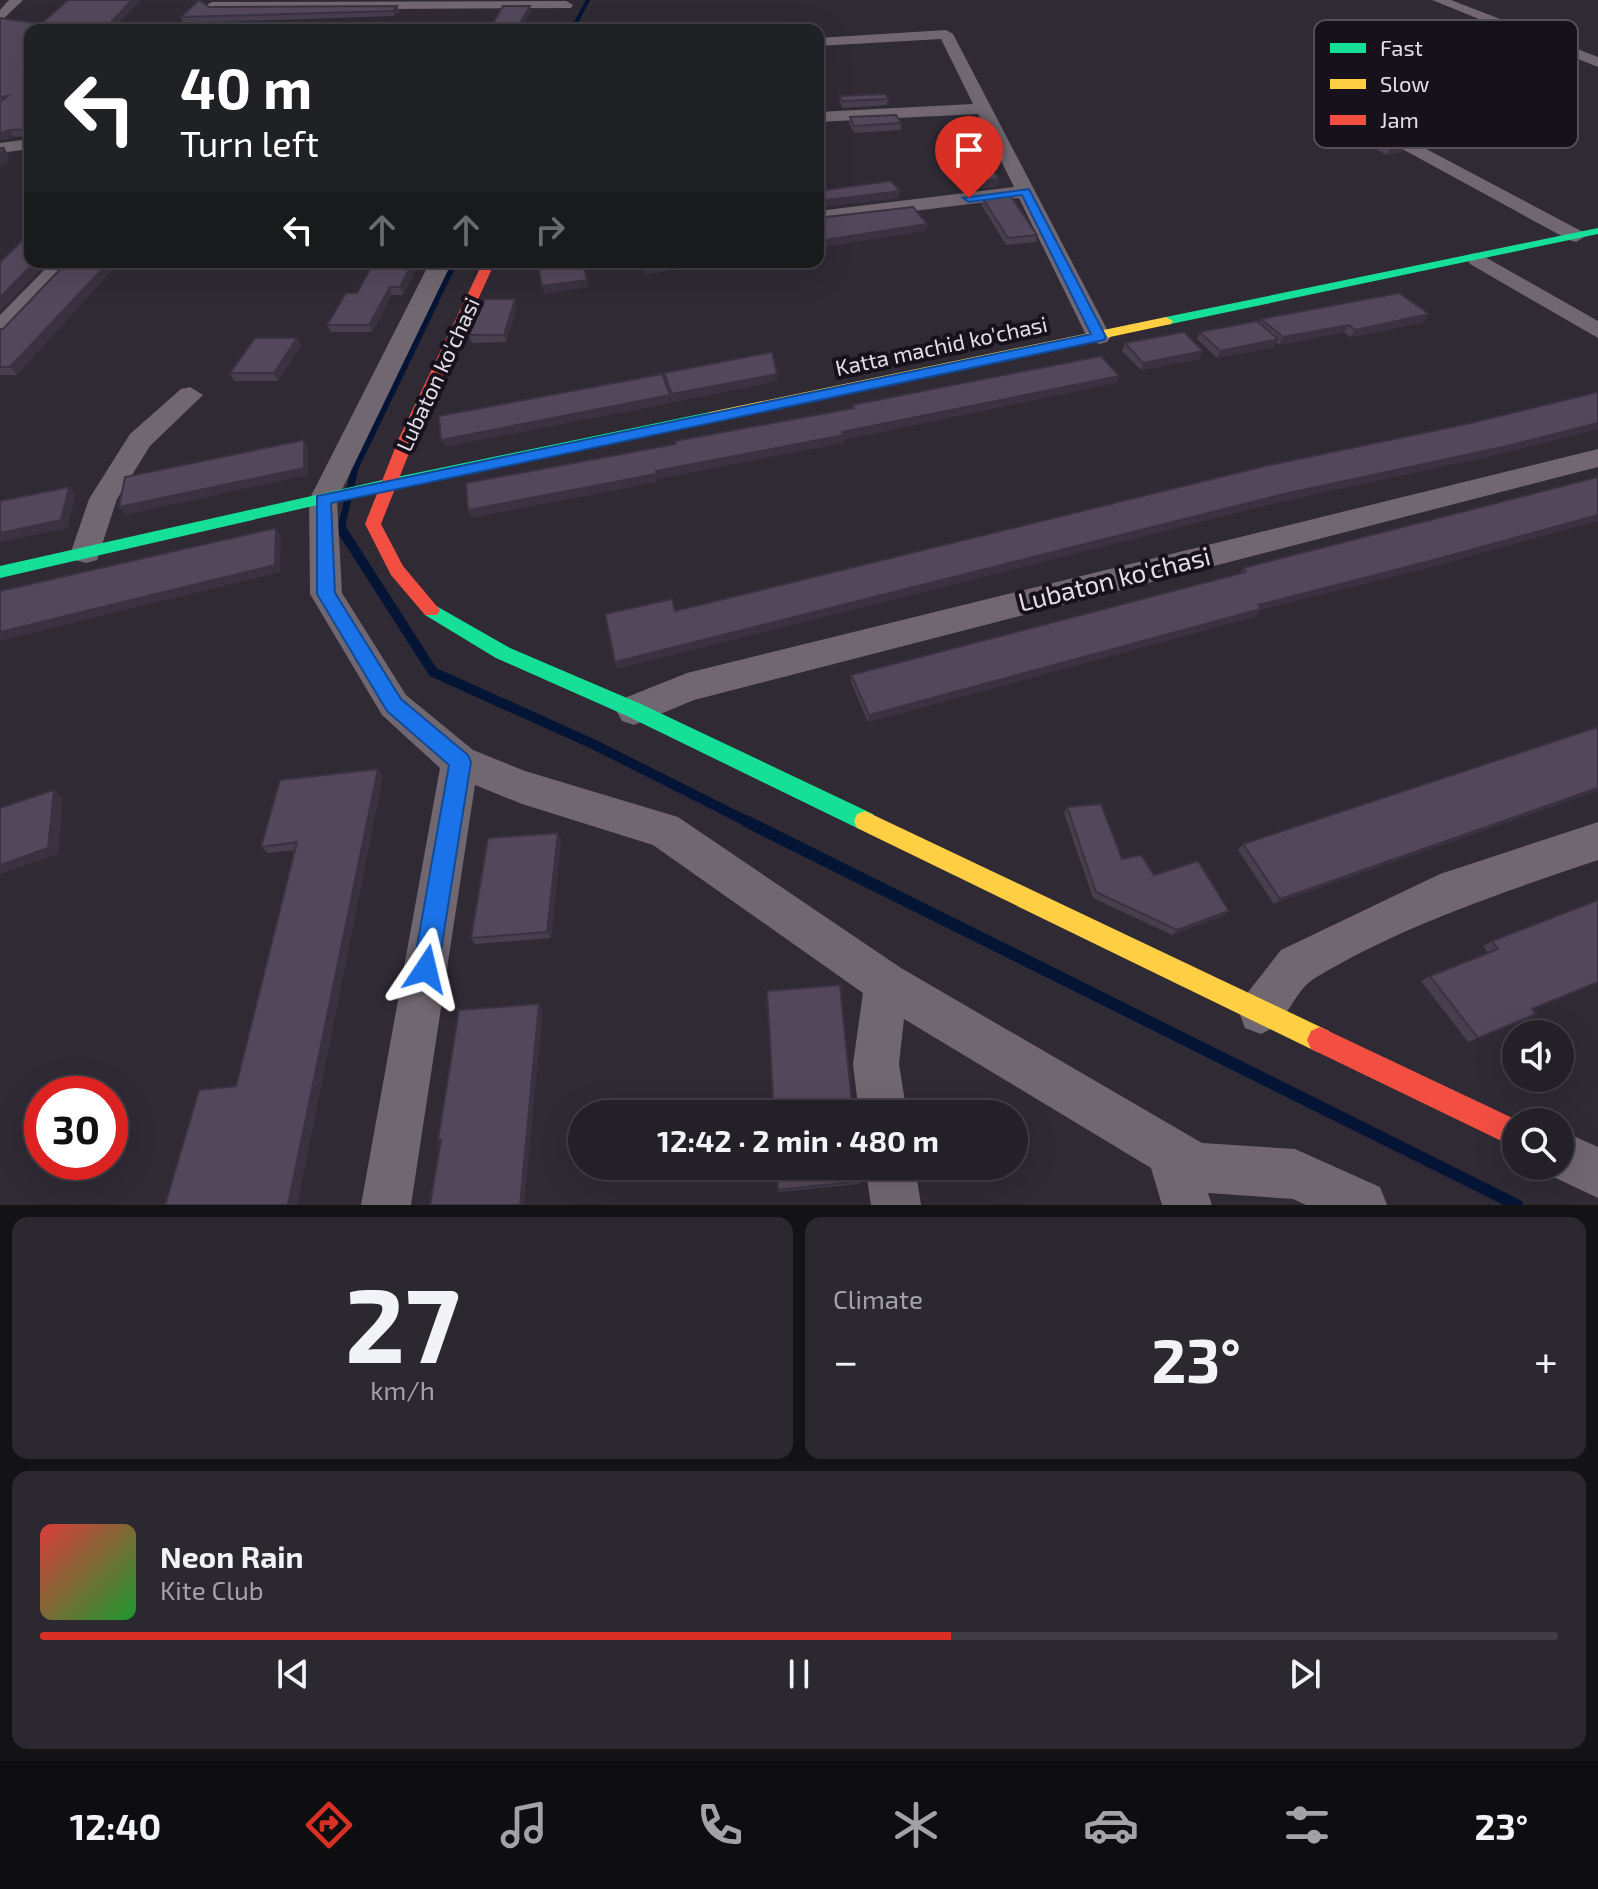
<!DOCTYPE html>
<meta charset="utf-8">
<style>
:root{--surface:#232027;--page:#2b282f;--text:#f1f3f6;--muted:#a3a3a7;--line:#403e44;--accent:#d93025}
body{margin:0;font-family:"Exo 2",sans-serif;background:var(--page);color:var(--text);height:100vh;display:flex;flex-direction:column;font-size:30px;white-space:nowrap}
*{box-sizing:border-box;margin:0}
p{font-size:26px;color:var(--muted)}
.icon{flex:none;width:44px;height:44px;fill:none;stroke:currentColor;stroke-width:2;stroke-linecap:round;stroke-linejoin:round}
.map{position:relative;height:1205px;overflow:hidden}
.details{display:flex;flex-direction:column;gap:12px;padding:12px;background:#131215;flex:1}
.details>*{flex:none}
.top-card{position:absolute;left:24px;top:24px;width:800px;height:244px;border-radius:16px;box-shadow:0 8px 32px #0002,0 0 0 2px var(--line);background:#202124;color:#fff;overflow:hidden}
.tools{position:absolute;left:1502px;top:1020px;display:grid;gap:16px}
.tools a{display:grid;place-items:center;width:72px;height:72px;border-radius:50%;background:var(--surface);box-shadow:0 8px 32px #0002,0 0 0 2px var(--line);font-size:40px}
.speed{position:absolute;left:24px;top:1076px;display:flex;gap:16px;font-size:40px;font-weight:700;text-align:center}
.speed>*{display:grid;place-content:center;width:104px;height:104px;border-radius:50%;background:var(--surface);box-shadow:0 8px 32px #0002,0 0 0 2px var(--line);line-height:1}
.speed .limit{border:12px solid #d22;background:#fff;color:#111}
.pin{position:absolute;display:grid;place-items:center;width:68px;height:68px;color:#fff;margin:-82px -34px;border-radius:50% 50% 50% 0;rotate:-45deg;box-shadow:0 0 8px #0007}
.pin .icon{rotate:45deg}
.me{position:absolute;width:88px;margin:-44px;rotate:10deg;stroke-linejoin:round;filter:drop-shadow(0 0 6px #0008)}
.turn{display:flex;align-items:center;gap:28px;height:168px;padding:0 24px;font-size:36px}
.turn .icon{width:104px;height:104px;stroke-width:2.5}
.turn b{display:block;font-size:56px;line-height:68px}
.lanes{display:flex;align-items:center;height:76px;padding:0 24px;background:#0003;justify-content:center;gap:40px;direction:ltr}
.lanes .off{opacity:.35}
.big{font-size:60px;font-weight:700;line-height:1.1}
.details .widget{flex:1;display:flex;flex-direction:column;justify-content:center;gap:12px;min-width:0;padding:0 28px;border-radius:16px;background:var(--page)}
.details .dial{align-items:center;gap:0}
.dial b{font-size:104px;line-height:1}
.song{display:flex;align-items:center;gap:24px}
.cover{width:96px;height:96px;border-radius:12px;background:linear-gradient(135deg,hsl(0 70% 55%),hsl(130 70% 35%))}
.played{height:8px;border-radius:4px;background:linear-gradient(90deg,var(--accent) 60%,var(--line) 60%)}
.keys{display:flex;justify-content:space-around;direction:ltr}
.heat{display:flex;justify-content:space-between;align-items:center;font-size:44px;direction:ltr}
.details .tiles{flex:1;display:grid;gap:12px;grid-template-columns:1fr 1fr}
.widget:last-child{grid-column:span 2}
.trip{position:absolute;left:568px;top:1100px;width:460px;height:80px;border-radius:40px;background:var(--surface);box-shadow:0 8px 32px #0002,0 0 0 2px var(--line);font-weight:700;line-height:80px;text-align:center}
.menu{display:flex;height:128px;justify-content:space-around;align-items:center;background:#0e0d10;color:var(--muted)}
.menu .icon{width:56px;height:56px}
.menu .active{color:var(--accent)}
.menu b{font-size:36px;color:var(--text)}
.map>svg:first-child{display:block}
.lines{fill:none;stroke-linecap:round;stroke-linejoin:round}
.stream-far4{stroke:#041434;stroke-width:4}
.stream-far3{stroke:#041434;stroke-width:6}
.stream-far2{stroke:#041434;stroke-width:7}
.stream-far1{stroke:#041434;stroke-width:10}
.stream{stroke:#041434;stroke-width:12}
.street{fill:#716770;fill-rule:evenodd}
.fast{fill:#16e098;fill-rule:evenodd}
.slow{fill:#ffcf43;fill-rule:evenodd}
.jam{fill:#f24e42;fill-rule:evenodd}
.wall{fill:#473e4e}
.shaded-wall{fill:#3a3240}
.building{fill:#53485b;stroke:#3a3240;stroke-width:2}
.route{fill:#1a73e8;stroke:#114b97;stroke-width:2}
.labels{text-anchor:middle;dominant-baseline:central;stroke-width:8;stroke-linejoin:round;paint-order:stroke}
.far-street-label{font-size:22px;fill:#e4deea;stroke:#16111a}
.street-label{font-size:26px;fill:#e4deea;stroke:#16111a}
.key{fill:#16111a;stroke:#544e58;stroke-width:2}
.key-label{font-size:22px;fill:#e4deea}
</style>
<div class="map">
<svg width="1598" height="1205" viewBox="0 0 1598 1205">
<rect width="100%" height="100%" fill="#2f2a34"/>
<g class="lines">
<path class="stream-far4" d="M572,30L588,0"/>
<path class="stream-far3" d="M434,304L455,262"/>
<path class="stream-far2" d="M341,529L355,468L435,302"/>
<path class="stream-far1" d="M340,527L433,672L593,744L750,823"/>
<path class="stream" d="M746,821L1517,1205"/>
<g class="street">
<path d="M9,0H23L0,22V10Z"/>
<path d="M1432,0H1451L1598,57V67Z"/>
<path d="M566,1L573,5L571,8L212,10L205,6L212,2Z"/>
<path d="M946,30L953,34L1111,337L1107,342L1099,344L1087,337L1019,198L818,223V211L1014,187L978,114L818,122V112L973,104L941,39L818,46V38Z"/>
<path d="M1379,124L1583,232L1586,236L1576,242L1569,240L1373,133V125Z"/>
<path d="M30,139V149L0,153V143Z"/>
<path d="M1478,253L1598,321V338L1470,264L1467,259L1470,254Z"/>
<path d="M52,262H75L8,334L0,336V315Z"/>
<path d="M430,262H452L337,500L342,593L406,695L473,750L525,771L678,817L901,968L1202,1143L1295,1149L1380,1187L1387,1205H1306L1293,1199L1208,1193L1212,1205H1162L1151,1168L904,1019L899,1064L907,1114H859L853,1064L863,993L653,845L522,804L475,785L411,1205H361L440,768L382,715L310,594L309,500Z"/>
<path d="M190,387L203,395L150,446L117,499L97,560L86,563L75,560L71,552L89,499L130,434L181,389Z"/>
<path d="M1598,449V467L694,700L634,725L622,721L616,710L622,699L687,673Z"/>
<path d="M1598,822V860C1501,893 1403,925 1315,978C1292,992 1290,1022 1261,1034L1245,1028L1239,1012L1245,996L1281,950L1440,874Z"/>
<path d="M1560,1130L1598,1147V1198L1543,1172L1540,1166H1560Z"/>
<path d="M865,1166H915L921,1205H871Z"/>
</g>
<g class="fast">
<path d="M1598,228V234L1166,325L1159,321L1166,317Z"/>
<path d="M710,412L715,414V420L387,489L0,578V566L387,479Z"/>
<path d="M431,603L510,648L641,704L873,814L876,821L873,828L865,831L857,828L627,716L496,658L425,615L422,610L425,605Z"/>
</g>
<g class="slow">
<path d="M1166,317L1173,321L1171,324L710,422L703,417L710,412Z"/>
<path d="M865,811L1329,1031L1333,1040L1329,1049L1320,1053L1311,1049L857,828L854,821L857,814Z"/>
</g>
<g class="jam">
<path d="M483,262H495L415,438L381,524L403,566L440,610L437,615H425L391,575L365,524L399,438Z"/>
<path d="M1320,1027L1521,1122H1516V1148L1311,1049L1307,1040L1311,1031Z"/>
</g>
</g>
<g class="wall">
<path d="M68,0H140L112,30H30V136L14,137L0,140V18L41,24Z"/>
<path d="M397,6L399,12L394,16L183,23L181,17L209,7Z"/>
<path d="M840,96L888,99L887,105L842,108L840,103Z"/>
<path d="M850,117L901,123V130L854,133L849,123Z"/>
<path d="M1393,120L1446,144L1429,147L1389,126Z"/>
<path d="M1350,125L1375,129L1405,145L1402,152L1386,155L1347,132Z"/>
<path d="M966,171L999,179L998,186L972,189L965,178Z"/>
<path d="M983,199L1037,235L1036,242L1006,245L982,206Z"/>
<path d="M374,262H420L403,295H392L372,332H331L327,325L357,293Z"/>
<path d="M517,306L506,342L472,343L469,335Z"/>
<path d="M1261,319L1425,322L1351,337L1344,332L1279,345L1276,342L1274,347L1217,358L1197,339L1200,332L1259,323Z"/>
<path d="M0,329L17,375H0Z"/>
<path d="M297,338L301,345L278,381H234L230,373Z"/>
<path d="M1125,343L1200,359L1141,370L1122,351Z"/>
<path d="M664,373L777,381L673,402L665,381Z"/>
<path d="M1243,568L1420,570L1260,610L1257,616L868,722L851,682V675L1240,574Z"/>
<path d="M1598,727L1274,904L1238,850L1243,844Z"/>
<path d="M383,775L297,1205H165L236,1086L295,850L268,853L261,847Z"/>
<path d="M1067,807L1122,859L1223,916L1172,935L1093,898L1064,813Z"/>
<path d="M561,839L551,938L475,944L471,938Z"/>
<path d="M1598,900L1532,1009L1536,1014L1468,1042L1421,981L1430,976L1488,953L1483,946L1492,941Z"/>
<path d="M777,1166L860,1181L859,1184L778,1192Z"/>
</g>
<g class="shaded-wall">
<path d="M132,0H140L112,30H104Z"/>
<path d="M397,6L399,12L394,16L393,11Z"/>
<path d="M530,6L531,11L520,30H516Z"/>
<path d="M10,130L14,137L0,140V133Z"/>
<path d="M1450,137L1446,144L1429,147L1433,140Z"/>
<path d="M1405,145L1402,152L1386,155L1390,148Z"/>
<path d="M4,148L9,155L6,164L0,165V158Z"/>
<path d="M999,179L998,186L972,189L973,182Z"/>
<path d="M900,191L899,198L818,208V201Z"/>
<path d="M927,224L926,231L818,248V241Z"/>
<path d="M35,262H48L0,311V297Z"/>
<path d="M109,262H120L17,375L10,367Z"/>
<path d="M413,262H420L403,295L400,287Z"/>
<path d="M679,262H727L644,275L643,267Z"/>
<path d="M587,280L589,287L544,294L542,286Z"/>
<path d="M390,287L392,295L372,332L369,325Z"/>
<path d="M515,299L517,306L506,342L504,335Z"/>
<path d="M1429,314L1425,322L1351,337L1355,330Z"/>
<path d="M1349,325L1344,332L1279,345L1283,337Z"/>
<path d="M297,338L301,345L278,381L274,373Z"/>
<path d="M1278,339L1274,347L1217,358L1220,351Z"/>
<path d="M1203,351L1200,359L1141,370L1143,363Z"/>
<path d="M777,374V381L673,402L672,394Z"/>
<path d="M1119,376L1117,383L844,440V443L657,479L658,482L471,518L468,510Z"/>
<path d="M670,395L671,403L445,447L441,440Z"/>
<path d="M1598,423V429L1501,454L1280,502L617,669L615,662L1284,494Z"/>
<path d="M304,440L308,448V475L125,515L119,507Z"/>
<path d="M69,487L75,494L68,528L0,542V533Z"/>
<path d="M1598,515V521L1420,570L1260,610L1257,616L868,722L869,715L1258,605Z"/>
<path d="M276,528L281,536L280,572L0,641V632Z"/>
<path d="M378,769L383,775L297,1205H288Z"/>
<path d="M1598,788V791L1274,904L1280,899Z"/>
<path d="M54,790L63,797L58,854L0,874V865Z"/>
<path d="M558,833L561,839L551,938L547,932Z"/>
<path d="M1229,911L1223,916L1172,935L1177,930Z"/>
<path d="M539,1004L543,1009L524,1205H520Z"/>
</g>
<g class="building">
<path d="M68,0H132L104,30H30V129L10,130L0,133V102L8,96L0,97V18L41,24Z"/>
<path d="M199,0L209,7L397,6L393,11L181,17Z"/>
<path d="M503,6H530L516,30H489Z"/>
<path d="M885,94L888,99L842,101L840,96Z"/>
<path d="M896,115L901,123L854,126L850,117Z"/>
<path d="M0,148H4L1,158H0Z"/>
<path d="M991,167L999,179L973,182L966,171Z"/>
<path d="M891,181L900,191L818,201V191Z"/>
<path d="M1010,195L1037,235L1008,238L983,199Z"/>
<path d="M913,207L927,224L818,241V218Z"/>
<path d="M30,233V262H35L0,297V262Z"/>
<path d="M67,262H109L10,367H0V329H3Z"/>
<path d="M374,262H413L400,287H390L369,325H327L346,293H357Z"/>
<path d="M537,262H582L587,280L542,286Z"/>
<path d="M641,262H679L643,267Z"/>
<path d="M1399,293L1429,314L1355,330L1349,325L1283,337L1261,319Z"/>
<path d="M485,299H515L504,335H469Z"/>
<path d="M1257,321L1278,339L1220,351L1200,332Z"/>
<path d="M1184,332L1203,351L1143,363L1125,343Z"/>
<path d="M255,338H297L274,373H230Z"/>
<path d="M772,352L777,374L672,394L664,373Z"/>
<path d="M1101,356L1119,376L842,432L844,435L656,471V474L468,510L466,483L676,444L675,441L854,408L852,405Z"/>
<path d="M662,374L670,395L441,440L439,416Z"/>
<path d="M1598,392V423L1507,446L1284,494L615,662L605,614L672,599L675,611L1265,466L1471,423Z"/>
<path d="M304,440V468L119,507L125,477Z"/>
<path d="M1598,477V515L1426,562L1258,605L1261,609L869,715L851,675L1246,572L1243,568Z"/>
<path d="M69,487L61,520L0,533V501Z"/>
<path d="M276,528L275,565L0,632V591Z"/>
<path d="M1598,727V788L1280,899L1243,844Z"/>
<path d="M378,769L288,1205H165L199,1090L236,1086L297,842L261,847L280,780Z"/>
<path d="M54,790L48,848L0,865V808Z"/>
<path d="M1101,804L1122,859L1141,855L1154,875L1198,861L1229,911L1177,930L1096,892L1067,807Z"/>
<path d="M558,833L547,932L471,938L488,838Z"/>
<path d="M1598,900V982L1532,1009L1536,1014L1478,1038L1430,976L1498,949L1492,941Z"/>
<path d="M840,985L853,1114H774L767,991Z"/>
<path d="M539,1004L520,1205H430L441,1140H438L459,1010Z"/>
<path d="M777,1166H859L860,1181L778,1190Z"/>
</g>
<path class="route" d="M1029,189L1106,337L1104,340L331,503L335,593L401,699L468,755L471,762L438,969L434,977L426,981L417,977L413,969L449,765L387,711L317,594V496L1091,334L1022,195L969,202L963,198Z"/>
<g class="labels">
<g class="far-street-label">
<text transform="translate(941 345) rotate(-12)">Katta machid ko'chasi</text>
<text transform="translate(437 374) rotate(-65)">Lubaton ko'chasi</text>
</g>
<g class="street-label">
<text transform="translate(1114 578) rotate(-14)">Lubaton ko'chasi</text>
</g>
</g>
<rect x="1314" y="20" width="264" height="128" rx="12" class="key"/>
<rect x="1330" y="43" width="36" height="10" fill="#16e098"/>
<rect x="1330" y="79" width="36" height="10" fill="#ffcf43"/>
<rect x="1330" y="115" width="36" height="10" fill="#f24e42"/>
<g class="key-label">
<text x="1380" y="56">Fast</text>
<text x="1380" y="92">Slow</text>
<text x="1380" y="128">Jam</text>
</g>
</svg>
<div class="tools">
<a><svg class="icon" aria-label="sound" viewBox="0 0 24 24"><path d="M4 9h4l5-4v14l-5-4H4zM17 9q2 3 0 6"/></svg></a>
<a><svg class="icon" aria-label="search" viewBox="0 0 24 24"><circle cx="10" cy="10" r="6"/><path d="M15 15l6 6"/></svg></a>
</div>
<div class="speed"><div class="limit">30</div></div>
<div class="pin" style="left:969px;top:198px;background:#d93025"><svg class="icon" aria-label="arrive" viewBox="0 0 24 24"><path d="M6 21V4h12l-3 4 3 4H6"/></svg></div>
<svg class="me" style="left:426px;top:969px" viewBox="-20 -20 40 40"><path d="M0-17L14 15 0 8-14 15z" fill="#1a73e8" stroke="#fff" stroke-width="4"/></svg>
<div class="trip">12:42 · 2 min · 480 m</div>
<div class="top-card">
<div class="turn"><svg class="icon" aria-label="left" viewBox="0 0 24 24"><path d="M17 20v-9H6M10 6l-5 5 5 5"/></svg><div><b>40 m</b>Turn left</div></div>
<div class="lanes"><svg class="icon" aria-label="left" viewBox="0 0 24 24"><path d="M17 20v-9H6M10 6l-5 5 5 5"/></svg><svg class="icon off" aria-label="ahead" viewBox="0 0 24 24"><path d="M12 20V5M6 11l6-6 6 6"/></svg><svg class="icon off" aria-label="ahead" viewBox="0 0 24 24"><path d="M12 20V5M6 11l6-6 6 6"/></svg><svg class="icon off" aria-label="right" viewBox="0 0 24 24"><path d="M7 20v-9h11M14 6l5 5-5 5"/></svg></div>
</div>
</div>
<section class="details">
<div class="tiles">
<div class="widget dial"><b>27</b><p>km/h</p></div>
<div class="widget"><p>Climate</p>
<div class="heat"><a>−</a><b class="big">23°</b><a>+</a></div>
</div>
<div class="widget">
<div class="song"><i class="cover"></i><div><b>Neon Rain</b><p>Kite Club</p></div></div>
<div class="played"></div>
<div class="keys"><svg class="icon" aria-label="previous" viewBox="0 0 24 24"><path d="M18 5L8 12l10 7zM5 5v14"/></svg><svg class="icon" aria-label="pause" viewBox="0 0 24 24"><path d="M8 5v14M16 5v14"/></svg><svg class="icon" aria-label="next" viewBox="0 0 24 24"><path d="M6 5l10 7-10 7zM19 5v14"/></svg></div>
</div>
</div>
</section>
<nav class="menu">
<b>12:40</b>
<svg class="icon active" aria-label="directions" viewBox="0 0 24 24"><path d="M12 3l9 9-9 9-9-9zM9 14v-3h6M13 9l2 2-2 2"/></svg>
<svg class="icon" aria-label="music" viewBox="0 0 24 24"><path d="M9 18V5l10-2v13"/><circle cx="6" cy="18" r="3"/><circle cx="16" cy="16" r="3"/></svg>
<svg class="icon" aria-label="phone" viewBox="0 0 24 24"><path d="M5 4h4l2 5-3 2q2 4 5 5l2-3 5 2v4C11 20 4 13 5 4z"/></svg>
<svg class="icon" aria-label="climate" viewBox="0 0 24 24"><path d="M12 3v18M4 7l16 10M4 17L20 7"/></svg>
<svg class="icon" aria-label="car" viewBox="0 0 24 24"><path d="M5 17H2v-5l4-1 3-4h7l3 4 3 1v5h-3M9 17h6M6 11h13"/><circle cx="7" cy="17" r="2"/><circle cx="17" cy="17" r="2"/></svg>
<svg class="icon" aria-label="filters" viewBox="0 0 24 24"><path d="M4 7h16M4 17h16"/><circle cx="9" cy="7" r="2"/><circle cx="15" cy="17" r="2"/></svg>
<b>23°</b>
</nav>
